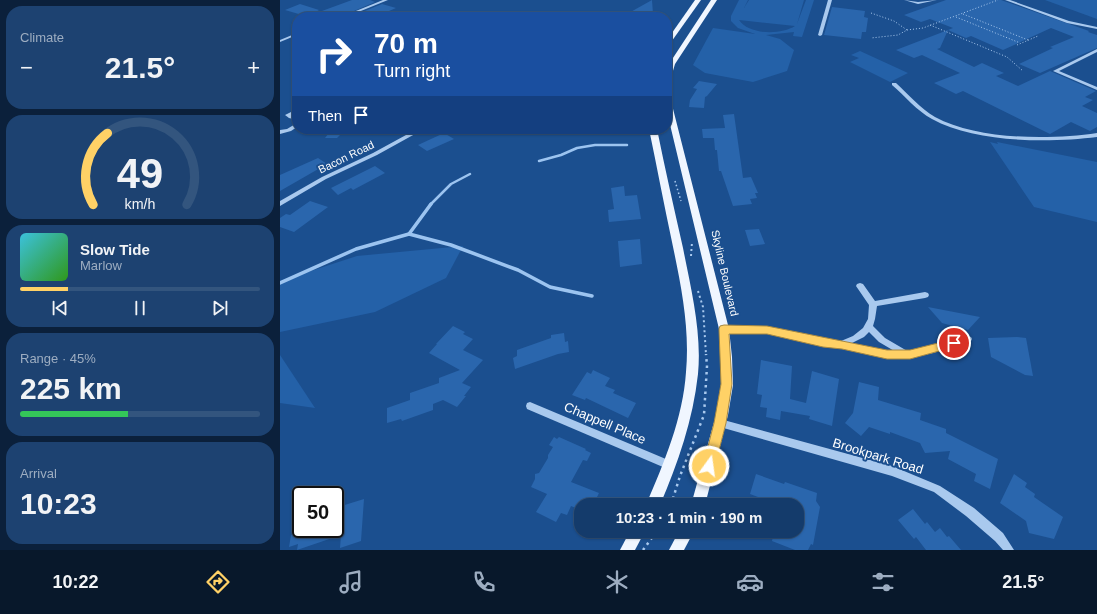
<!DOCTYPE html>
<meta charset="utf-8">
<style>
:root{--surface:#143b6b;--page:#1d4271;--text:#f1f3f6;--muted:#9dadc1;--line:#33557e;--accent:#ffd166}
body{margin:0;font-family:Helvetica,sans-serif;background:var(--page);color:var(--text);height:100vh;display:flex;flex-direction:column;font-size:15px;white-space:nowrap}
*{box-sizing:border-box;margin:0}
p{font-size:13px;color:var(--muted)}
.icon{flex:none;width:22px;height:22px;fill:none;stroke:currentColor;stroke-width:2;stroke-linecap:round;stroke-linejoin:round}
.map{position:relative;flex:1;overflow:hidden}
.details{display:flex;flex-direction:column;gap:6px;padding:6px;background:#0b203b;width:280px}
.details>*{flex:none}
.hud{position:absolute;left:12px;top:12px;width:380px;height:122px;border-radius:16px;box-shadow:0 1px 3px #0004,0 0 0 1px var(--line);background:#1a4fa0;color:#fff;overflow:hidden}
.speed{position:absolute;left:12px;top:486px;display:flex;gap:8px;font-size:20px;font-weight:700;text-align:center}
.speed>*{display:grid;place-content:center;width:52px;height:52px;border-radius:50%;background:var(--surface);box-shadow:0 1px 3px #0004,0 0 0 1px var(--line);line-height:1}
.speed .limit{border:2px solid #111;border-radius:6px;background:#fff;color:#111}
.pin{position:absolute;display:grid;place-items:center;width:34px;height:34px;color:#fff;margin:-17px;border:2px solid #fff;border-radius:50%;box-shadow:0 1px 4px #0007}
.me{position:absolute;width:44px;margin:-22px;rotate:14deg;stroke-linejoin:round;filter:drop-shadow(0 0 3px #0008)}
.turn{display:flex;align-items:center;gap:14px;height:84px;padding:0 16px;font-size:18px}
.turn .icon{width:52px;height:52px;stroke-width:2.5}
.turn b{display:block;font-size:28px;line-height:34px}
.then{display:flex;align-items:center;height:38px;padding:0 16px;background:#0003;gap:8px;font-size:15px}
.big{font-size:30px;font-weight:800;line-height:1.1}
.details .tile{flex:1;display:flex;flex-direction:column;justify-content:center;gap:6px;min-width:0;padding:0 14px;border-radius:16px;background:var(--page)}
.details .dial{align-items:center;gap:0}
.dial svg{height:104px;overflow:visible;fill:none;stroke:var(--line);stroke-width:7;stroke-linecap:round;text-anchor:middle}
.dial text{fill:var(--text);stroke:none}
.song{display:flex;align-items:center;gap:12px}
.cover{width:48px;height:48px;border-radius:6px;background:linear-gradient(135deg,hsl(190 70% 55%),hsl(110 70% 35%))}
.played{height:4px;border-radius:2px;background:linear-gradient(90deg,var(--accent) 20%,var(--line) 20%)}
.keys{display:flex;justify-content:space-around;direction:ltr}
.heat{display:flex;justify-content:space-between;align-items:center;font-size:22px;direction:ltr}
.charge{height:6px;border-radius:3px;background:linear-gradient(90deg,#34c759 45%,var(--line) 0)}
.trip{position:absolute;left:294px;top:498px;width:230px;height:40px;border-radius:16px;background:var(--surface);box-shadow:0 1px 3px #0004,0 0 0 1px var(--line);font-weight:800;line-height:40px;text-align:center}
.menu{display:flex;height:64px;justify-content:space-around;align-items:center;background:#08182b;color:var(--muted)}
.menu .icon{width:28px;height:28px}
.menu .selected{color:var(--accent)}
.menu b{font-size:18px;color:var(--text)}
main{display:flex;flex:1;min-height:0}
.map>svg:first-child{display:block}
.green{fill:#2461a8;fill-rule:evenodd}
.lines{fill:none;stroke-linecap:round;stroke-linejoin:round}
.stream-far1{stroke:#9cc4f0;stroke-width:2.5}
.stream{stroke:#9cc4f0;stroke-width:3.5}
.building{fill:#2a66ad}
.path-far3{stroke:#a9c9ee;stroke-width:1;stroke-dasharray:1 2;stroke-linecap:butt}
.path-far2{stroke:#a9c9ee;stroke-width:1.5;stroke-dasharray:1.5 2.5;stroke-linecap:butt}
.path-far1{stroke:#a9c9ee;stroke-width:2;stroke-dasharray:2 3;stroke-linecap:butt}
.path{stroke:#a9c9ee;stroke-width:2.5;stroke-dasharray:2.5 4;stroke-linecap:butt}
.minor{fill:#a9c9ee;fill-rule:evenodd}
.major{fill:#f0f6ff;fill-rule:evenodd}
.route{fill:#ffd166;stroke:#a68842}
.labels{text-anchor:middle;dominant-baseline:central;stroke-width:4;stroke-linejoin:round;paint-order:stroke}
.street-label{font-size:11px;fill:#fff;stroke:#1b4f8f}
.near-street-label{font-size:13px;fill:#fff;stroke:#1b4f8f}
</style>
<main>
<section class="details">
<div class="tile"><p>Climate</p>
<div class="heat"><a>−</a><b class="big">21.5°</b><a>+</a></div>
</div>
<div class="tile dial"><svg viewBox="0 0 100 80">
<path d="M14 69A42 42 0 1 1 86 69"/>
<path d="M14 69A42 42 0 0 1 25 14" stroke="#ffd166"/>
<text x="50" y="56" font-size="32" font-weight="700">49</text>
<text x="50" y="72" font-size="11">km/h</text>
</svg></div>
<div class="tile">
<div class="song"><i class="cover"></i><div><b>Slow Tide</b><p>Marlow</p></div></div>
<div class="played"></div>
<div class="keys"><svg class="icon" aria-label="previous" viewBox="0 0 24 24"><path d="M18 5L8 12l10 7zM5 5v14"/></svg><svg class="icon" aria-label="pause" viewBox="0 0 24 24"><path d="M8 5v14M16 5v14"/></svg><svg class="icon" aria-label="next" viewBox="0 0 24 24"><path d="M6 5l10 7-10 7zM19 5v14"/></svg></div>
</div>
<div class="tile"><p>Range · 45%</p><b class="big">225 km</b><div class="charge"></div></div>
<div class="tile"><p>Arrival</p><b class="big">10:23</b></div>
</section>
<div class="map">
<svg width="817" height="550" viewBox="0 0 817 550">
<rect width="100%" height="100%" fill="#1b4f8f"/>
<g class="green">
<path d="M459,0H468L464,8L469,0H524L517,24L526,0H534L522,37L513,36L514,32L486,35L500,39L514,50L507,71L473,82L425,73L413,65L433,28L475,34L458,28L451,21V16ZM459,20L515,26C501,35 469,35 459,20Z"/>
<path d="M765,0H817V19Z"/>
<path d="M580,51L628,73L610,82L570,62L579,58L571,55Z"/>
<path d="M710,142L718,144L717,142L817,162V222L754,207Z"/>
<path d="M183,246L166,278L95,312L0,332V281L77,256Z"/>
<path d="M0,355L35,408L0,403Z"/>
</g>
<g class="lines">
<g class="stream-far1">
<path d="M259,161L281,155L297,148L315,145H347"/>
<path d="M150,205L171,184L190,174"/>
</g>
<g class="stream">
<path d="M129,234L171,245L238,270L270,287L312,296"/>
<path d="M0,283L76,249L129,234L151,204"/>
</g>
</g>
<g class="building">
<path d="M72,0H90L95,2L60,17H29L5,10L20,4L39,10L31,15Z"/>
<path d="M372,0L373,14H347Z"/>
<path d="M666,0H721L809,31L808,32L817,35V48L760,73L739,64L773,48L770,47L794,37L771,28L723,50L691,36L686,38L668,30L673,28L650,19L641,22L624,15Z"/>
<path d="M102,4L116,8L95,17H70Z"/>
<path d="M552,7L585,11L584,17L588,18L586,32H582L581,39L544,35Z"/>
<path d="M668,30L660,48L657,49L694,67L702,63L724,73L716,76L738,86L770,71L816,91L805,97L813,100L802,106L817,113V127L810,131L791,122L770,134L683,91L676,94L654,83L680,73L642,55L634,58L616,50Z"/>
<path d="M419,81L437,84L427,96L425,97L424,108L409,107L410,100L417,89L413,88Z"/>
<path d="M454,114L463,178L471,177L478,193H475L477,198L470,199L472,204L453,206L441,171H439L437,150H435L434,138H423L422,129L445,128L443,115Z"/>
<path d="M52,129H66L57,138H45Z"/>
<path d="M164,133L174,139L147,151L138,145Z"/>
<path d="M38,158L47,164L0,191V175Z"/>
<path d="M95,166L105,173L73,190L71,188L58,195L51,188Z"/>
<path d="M344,186L345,196L357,195L361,219L329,222L328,210L334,209L331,188Z"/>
<path d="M30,201L48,207L14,232L0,227V218L6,214L10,215Z"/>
<path d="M479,229L485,244L470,246L465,230Z"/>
<path d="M360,239L362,264L340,267L338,241Z"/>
<path d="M648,307L700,317L688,330L662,323Z"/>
<path d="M173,326L185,332L183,334L193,339L183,350L203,360L182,383L191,387L184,396H186L177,407L163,400L153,404V410L122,421L121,419L107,423V408L130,400V393L159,383V378L180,370L149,353L157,344H156Z"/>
<path d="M284,333L285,342L288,341L289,352L278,354L235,369L233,358L237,356V350L271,338V335Z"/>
<path d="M737,337L746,338L753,376L745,375L711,357L708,338Z"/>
<path d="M481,360L512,366L510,399L526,403L532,371L559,379L552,426L529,419L530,416L501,411L500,420L486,417L487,408L480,407L482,395L477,394Z"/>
<path d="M313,370L330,378L325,386L335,390L333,393L356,403L348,418L306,398L305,400L292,395L307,372L311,374Z"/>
<path d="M579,382L599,387L598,400L641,413L640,420L666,429V433L718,459L710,489L694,481L696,474L668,459L670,451L645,453L640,443L610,432V434L589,427L581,436L565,423L573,413Z"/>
<path d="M274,437L277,439L279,437L306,449L305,450L311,453L307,461L303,460L291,482L319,493L313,505H301V510L291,506L287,515L281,513L276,522L256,512L267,494L251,487L255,479V474L259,473L268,458V455L273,447L269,445Z"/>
<path d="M476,474L504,484L505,482L537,493L536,501L540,507L533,545L531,544L528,550H515L492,541L494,531H517V505H499L470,494Z"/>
<path d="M734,474L747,483L745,487L755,494L754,497L783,517L774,539L749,533L746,521L720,503Z"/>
<path d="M84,499L81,541L60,548L61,535L17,550L18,544L9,547L11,535L19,532L20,529H55V508Z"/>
<path d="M633,509L645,524L647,522L655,532L660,528L667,537L669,536L681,550H646L636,537L634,539L618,520Z"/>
</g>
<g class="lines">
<g class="path-far3">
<path d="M591,13L614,21L627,30L618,35L591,38"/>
<path d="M683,14L748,40"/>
<path d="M676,17L740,43"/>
<path d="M650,25L727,57L743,71"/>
<path d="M627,30L643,28L718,0"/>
<path d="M737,45L758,36"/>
</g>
<path class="path-far2" d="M395,181L401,201"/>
<g class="path-far1">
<path d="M411,256L412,242"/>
<path d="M418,291L423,307L426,355"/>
</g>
<g class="path">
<path d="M391,505L400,476L424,415L427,366L426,354"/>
<path d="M363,550L377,531"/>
</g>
<g class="minor">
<path d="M103,0H108L66,17H61Z"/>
<path d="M548,0H552L542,35L540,36L538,35Z"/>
<path d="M624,0L638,2L657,0L638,4Z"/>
<path d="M725,0H730L789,21L817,27V29L787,23Z"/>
<path d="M17,33V35L0,42V40Z"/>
<path d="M817,49V52L779,71L817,87V90L773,71Z"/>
<path d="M612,83H616C628,94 640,108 655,117C697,140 770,140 817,133V137C769,143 695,143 652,119C637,111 625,96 612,85Z"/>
<path d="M17,109V112L12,115L17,116V120L9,118L5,115Z"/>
<path d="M17,123V127L11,131L0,134V130L7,129Z"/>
<path d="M137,129H144L97,155L46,179L0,206V201L42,177L93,153Z"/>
<path d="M580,283L583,284L595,301L645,292L648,293L649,295L648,297L645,298L597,306L595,319L593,326L605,338L629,352L653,347L688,336L691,337L692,339L691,341L653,353L630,358H607L561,347L543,346L487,333L444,332L441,331L440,329L441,327L444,326L487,327L543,340L561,341L573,336L583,328L588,319L589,305L576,286L577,284ZM589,332L599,342L616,352H607L572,343L584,337Z"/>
<path d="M250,402L393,462L395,465L393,468L390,470L247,409L246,406L247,403Z"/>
<path d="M440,419L612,466L660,486L694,508L723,533L734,550H723L715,541L686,516L654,492L612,476L440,427L437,426L436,423L437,420Z"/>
</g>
<g class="major">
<path d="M415,0H421L389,45L387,46V40Z"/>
<path d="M431,0H437L395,64L390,81L387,83V70L389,64Z"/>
<path d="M387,95L390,97L449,329L452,357L453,385L448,415L425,505H411L436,415L441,385V364L439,329L387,112Z"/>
<path d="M369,129H377C385,169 394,208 403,248C411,289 422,332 418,374C413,420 398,463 380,505H366C384,463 403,418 406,372C410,328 401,285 392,242C384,205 377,167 369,129Z"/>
<path d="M350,531H365L355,550H340Z"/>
<path d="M399,531H414L404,550H389Z"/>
</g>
</g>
<path class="route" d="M444,325L487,326L607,350H630L674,339L678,340L680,343L678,346L674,347L630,359H607L562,349L543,347L487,334H449L452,384L446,423L435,466L433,470L429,472L425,470L423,466L434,423L441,384L439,329L440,326Z"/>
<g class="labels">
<g class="street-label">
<text transform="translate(66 157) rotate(-26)">Bacon Road</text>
<text transform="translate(445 273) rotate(77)">Skyline Boulevard</text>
</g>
<g class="near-street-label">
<text transform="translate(325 423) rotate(23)">Chappell Place</text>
<text transform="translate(598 456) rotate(17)">Brookpark Road</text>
</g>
</g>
</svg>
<div class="speed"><div class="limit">50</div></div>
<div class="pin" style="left:674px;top:343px;background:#d93025"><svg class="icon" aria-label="arrive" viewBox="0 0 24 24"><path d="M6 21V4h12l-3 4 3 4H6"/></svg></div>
<svg class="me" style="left:429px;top:466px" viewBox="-20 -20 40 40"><circle r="17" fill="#ffd166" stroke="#fff" stroke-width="3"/><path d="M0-11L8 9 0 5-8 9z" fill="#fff"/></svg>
<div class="trip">10:23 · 1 min · 190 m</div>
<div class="hud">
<div class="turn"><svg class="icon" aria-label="right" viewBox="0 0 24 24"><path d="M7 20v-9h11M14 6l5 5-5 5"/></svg><div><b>70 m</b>Turn right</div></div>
<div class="then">Then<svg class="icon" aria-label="arrive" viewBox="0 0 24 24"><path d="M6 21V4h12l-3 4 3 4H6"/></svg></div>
</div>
</div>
</main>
<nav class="menu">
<b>10:22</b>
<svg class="icon selected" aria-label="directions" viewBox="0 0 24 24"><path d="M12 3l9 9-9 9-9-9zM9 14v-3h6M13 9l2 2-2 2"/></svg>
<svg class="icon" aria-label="music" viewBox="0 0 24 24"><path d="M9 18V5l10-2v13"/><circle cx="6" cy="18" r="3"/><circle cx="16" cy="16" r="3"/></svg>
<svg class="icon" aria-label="phone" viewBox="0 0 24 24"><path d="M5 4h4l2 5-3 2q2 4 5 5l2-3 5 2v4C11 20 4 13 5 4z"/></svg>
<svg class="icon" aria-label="climate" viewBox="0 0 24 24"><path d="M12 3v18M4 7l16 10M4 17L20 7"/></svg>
<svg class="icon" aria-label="car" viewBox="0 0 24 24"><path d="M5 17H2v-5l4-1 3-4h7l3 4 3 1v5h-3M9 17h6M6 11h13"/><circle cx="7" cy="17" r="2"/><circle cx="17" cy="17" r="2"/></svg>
<svg class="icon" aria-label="filters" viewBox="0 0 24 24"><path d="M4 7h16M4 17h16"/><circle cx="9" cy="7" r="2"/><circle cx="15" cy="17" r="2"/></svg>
<b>21.5°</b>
</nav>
